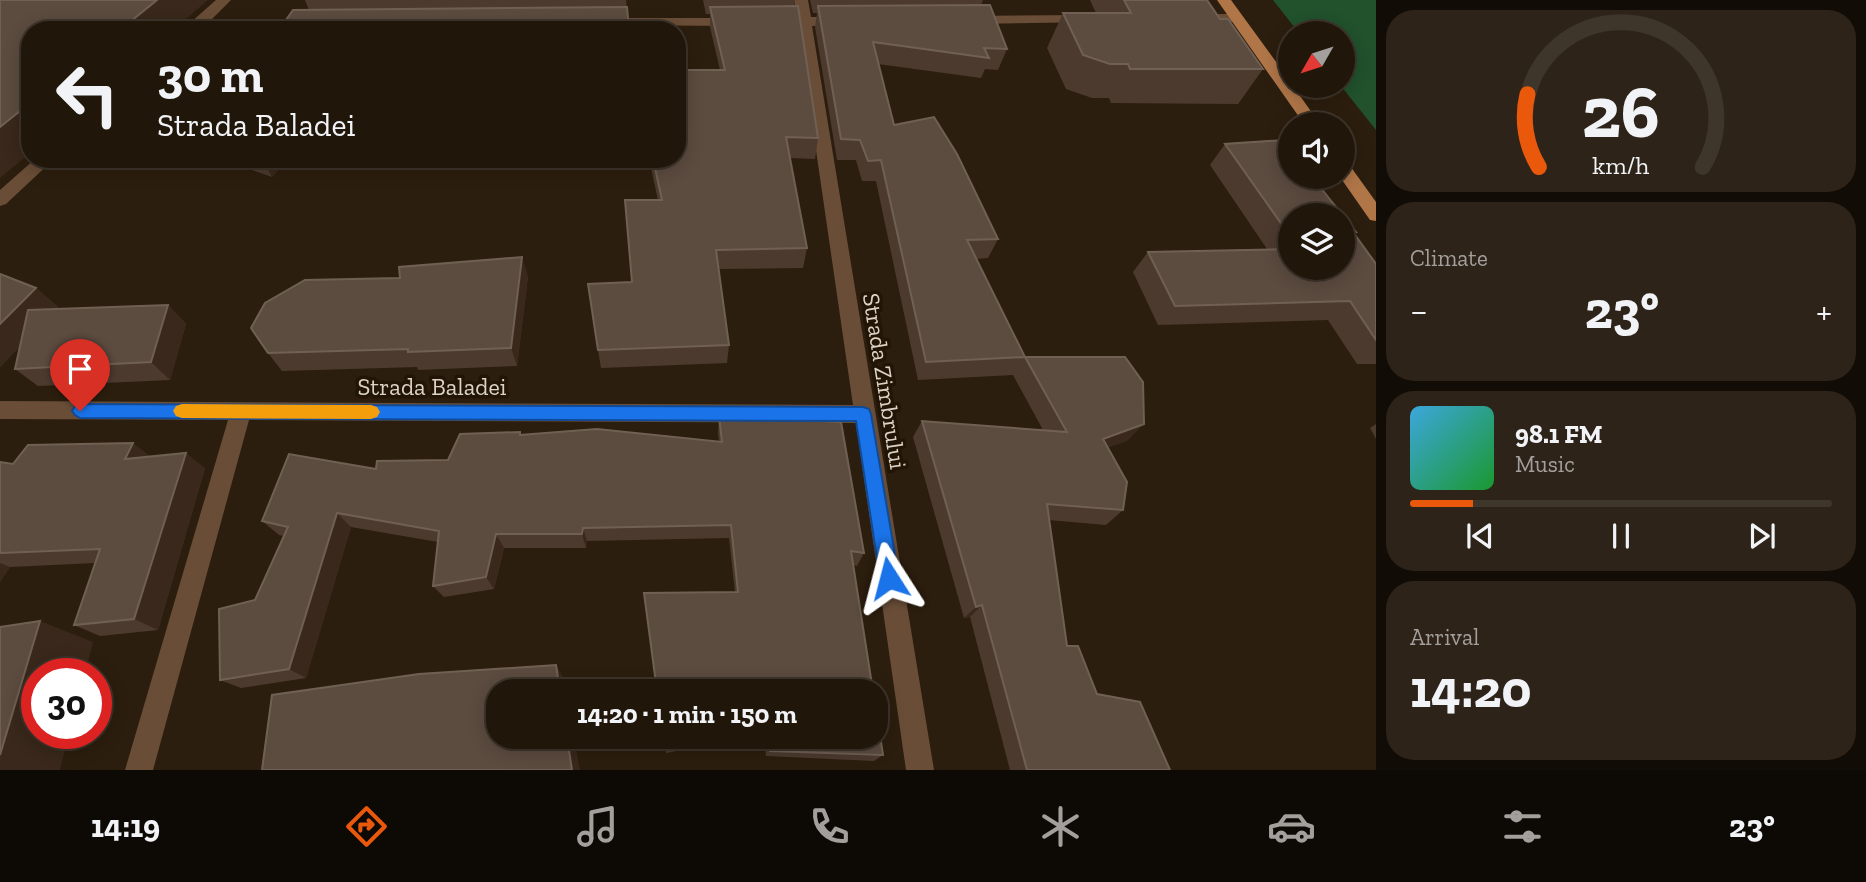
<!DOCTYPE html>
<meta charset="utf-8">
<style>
:root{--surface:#21160a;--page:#2d2318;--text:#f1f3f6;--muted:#a29f9c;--line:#3e352b;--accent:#ea580c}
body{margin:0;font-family:"Zilla Slab",serif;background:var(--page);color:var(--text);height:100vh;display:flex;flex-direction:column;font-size:26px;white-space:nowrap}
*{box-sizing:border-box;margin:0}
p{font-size:23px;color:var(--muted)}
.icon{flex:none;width:38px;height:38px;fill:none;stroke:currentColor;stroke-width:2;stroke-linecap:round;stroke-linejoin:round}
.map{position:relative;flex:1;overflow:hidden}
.side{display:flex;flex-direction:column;gap:10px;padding:10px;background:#120c06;width:490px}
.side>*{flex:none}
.top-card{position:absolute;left:21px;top:21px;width:665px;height:147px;border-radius:28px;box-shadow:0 4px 18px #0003,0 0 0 2px var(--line);background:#21160a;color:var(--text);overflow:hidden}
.needle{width:46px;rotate:231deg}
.buttons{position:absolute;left:1278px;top:21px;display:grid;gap:14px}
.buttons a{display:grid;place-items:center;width:77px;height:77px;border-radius:50%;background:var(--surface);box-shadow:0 4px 18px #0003,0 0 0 2px var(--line);font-size:35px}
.speed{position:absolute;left:21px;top:658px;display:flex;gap:14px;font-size:35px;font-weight:700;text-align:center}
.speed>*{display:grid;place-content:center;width:91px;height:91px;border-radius:50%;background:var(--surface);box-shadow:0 4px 18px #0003,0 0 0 2px var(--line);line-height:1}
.speed .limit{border:10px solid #d22;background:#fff;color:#111}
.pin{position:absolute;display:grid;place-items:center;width:60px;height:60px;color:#fff;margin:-72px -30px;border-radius:50% 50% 50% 0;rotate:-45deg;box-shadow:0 0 7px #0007}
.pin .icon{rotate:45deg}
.me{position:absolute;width:77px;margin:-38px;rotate:351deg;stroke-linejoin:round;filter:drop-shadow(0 0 5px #0008)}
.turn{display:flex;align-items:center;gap:24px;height:147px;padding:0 21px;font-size:32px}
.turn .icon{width:91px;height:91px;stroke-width:2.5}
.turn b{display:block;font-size:49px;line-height:60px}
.big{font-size:52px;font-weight:800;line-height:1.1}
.side .card{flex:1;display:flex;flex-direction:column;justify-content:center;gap:10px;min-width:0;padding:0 24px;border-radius:28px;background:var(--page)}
.side .dial{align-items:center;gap:0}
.dial svg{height:182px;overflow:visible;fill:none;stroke:var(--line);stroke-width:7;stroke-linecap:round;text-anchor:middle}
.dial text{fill:var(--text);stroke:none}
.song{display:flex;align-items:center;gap:21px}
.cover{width:84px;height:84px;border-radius:10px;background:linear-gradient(135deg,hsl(200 70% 55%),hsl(130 70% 35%))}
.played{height:7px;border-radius:4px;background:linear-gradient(90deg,var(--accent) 15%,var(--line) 15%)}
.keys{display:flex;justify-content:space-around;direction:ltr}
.heat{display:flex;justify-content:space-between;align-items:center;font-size:38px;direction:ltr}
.trip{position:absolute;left:486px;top:679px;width:402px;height:70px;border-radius:28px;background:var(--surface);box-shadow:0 4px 18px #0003,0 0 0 2px var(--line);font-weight:800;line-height:70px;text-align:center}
.tab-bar{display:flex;height:112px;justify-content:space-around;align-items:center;background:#0d0904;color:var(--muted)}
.tab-bar .icon{width:49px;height:49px}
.tab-bar .on{color:var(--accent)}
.tab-bar b{font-size:32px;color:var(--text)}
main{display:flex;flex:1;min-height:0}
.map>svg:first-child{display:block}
.green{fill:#21522c}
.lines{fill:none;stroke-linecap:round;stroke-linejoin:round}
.minor{fill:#694d37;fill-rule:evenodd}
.major{fill:#b07648;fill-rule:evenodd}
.wall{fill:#4d3a2f;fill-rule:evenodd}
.shaded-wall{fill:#39281b}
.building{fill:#5c4b3f;stroke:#706054;stroke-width:2}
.route{fill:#1a73e8;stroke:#114b97;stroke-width:2}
.slow{fill:#f59e0b}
.labels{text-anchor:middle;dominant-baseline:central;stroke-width:7;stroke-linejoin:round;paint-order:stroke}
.street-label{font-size:24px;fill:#dcd3c8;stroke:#221505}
</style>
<main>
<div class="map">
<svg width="1376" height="770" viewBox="0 0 1376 770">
<rect width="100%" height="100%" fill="#2c1e0e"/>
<path class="green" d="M1273,0H1376V130L1341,86L1342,33H1299Z"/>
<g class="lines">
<g class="minor">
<path d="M216,0H231L212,19H310L317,23L310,27L190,29L188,26L190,23Z"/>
<path d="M794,0H808L811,17H842L849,21L842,25L812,26L934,770H906L856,423L249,420L153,770H125L228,420L0,419V401L853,405L798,26H773L766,22L773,18L797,17Z"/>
<path d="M1189,14H1236L1243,18L1236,22L1184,21L1182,18Z"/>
<path d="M1087,15L1092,16V22L969,24L962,20L969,16Z"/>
<path d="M602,18H737L744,22L737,26L597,25L595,22L597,19Z"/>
<path d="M35,159H54L6,204L0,206V190Z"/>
</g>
<g class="major">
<path d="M1217,0H1231L1290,81V86H1293L1320,124H1304Z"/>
<path d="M1342,161L1348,163L1376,202V221L1370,220L1340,177H1342Z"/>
</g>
</g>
<g class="wall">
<path d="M305,0H626L629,30L309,10Z"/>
<path d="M703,0H795L794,6L818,138L815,159L790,158L807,248L803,268L719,269L729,345L727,363L601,368L598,350L632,282L658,200L649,159H677L720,70L710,27V14H706Z"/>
<path d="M810,0H983L981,5L1007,49L998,70L985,69L981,78L878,64L894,125L998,239L988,258L976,259L1025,357L1127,441L1108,447L1123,510L1106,525L1049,520L1067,646L1097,694L1170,770H1010L970,617L964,618L913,437L922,421L1043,430L1013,375L918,380L876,181H862L856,160H837L815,27L817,13H813Z"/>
<path d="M1090,0H1207L1220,19L1263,69L1238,104L1111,103L1109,98H1092L1066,89L1047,48L1063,13H1108H1096Z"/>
<path d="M1225,144L1356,232L1354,234L1376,264V364H1357L1328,320L1158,325L1133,272L1148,252L1267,249L1210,165ZM1290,215L1342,268H1290Z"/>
<path d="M231,159H288L272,177L235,164Z"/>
<path d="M0,274L36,288L58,307L56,309L168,305L186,324L170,380L38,386L15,369L20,346L0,367Z"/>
<path d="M528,276L517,366L418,370L417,367L282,371L268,353Z"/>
<path d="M719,416L864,553L857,566L853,565L873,691L735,592L729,538L587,541L586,548H504L494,589L444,597L433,586L438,542L351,527L306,678L241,688L220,680L255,600L284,536L279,535L262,521L376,469L448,460L522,435L719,441L718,433Z"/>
<path d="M1376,424V439L1370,428Z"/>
<path d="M150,456L205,468L158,630L100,636L74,625L95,563L10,567L0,582V462L13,464Z"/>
<path d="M664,737H747L666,753Z"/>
<path d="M764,737H877L883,755L874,761L766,756Z"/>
</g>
<g class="shaded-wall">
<path d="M157,0H208L173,30H120Z"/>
<path d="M30,103V153L0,178V127Z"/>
<path d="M262,159H288L272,177Z"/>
<path d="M522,257L528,276L517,366L511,348Z"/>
<path d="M36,288L58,307L0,367V324Z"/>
<path d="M168,305L186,324L170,380L151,362Z"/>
<path d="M1144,424L1127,441L1087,455L1103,439Z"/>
<path d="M133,443L154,459H125Z"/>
<path d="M186,453L205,468L158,630L134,619Z"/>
<path d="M337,513L351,527L306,678L289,669Z"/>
<path d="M583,528L587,541L586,548L582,534Z"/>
<path d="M496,534L504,548L494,589L486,577Z"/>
<path d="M0,563L10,567L0,582Z"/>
<path d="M982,605L970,617L964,618L976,607Z"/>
<path d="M40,621L93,642L85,674H37V733H69L60,770H0V755Z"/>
<path d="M556,665L565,680L567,691H560Z"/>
<path d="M567,737H574L580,770H572Z"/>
</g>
<g class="building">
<path d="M0,0H157L120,30H30V103L0,127Z"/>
<path d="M1124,0H1207L1220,19H1228L1263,69H1130L1128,64H1110L1083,55L1063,13H1131Z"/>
<path d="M990,5L1007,49L984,48L989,58L873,42L894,125L934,117L957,154L998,239L967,240L1025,357L926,362L881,160L868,161L860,140L841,139L818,6Z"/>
<path d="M798,6L818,138L786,137L807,248L716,250L729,345L598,350L588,284L632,282L625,200H662L653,159H677V70H725L710,7Z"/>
<path d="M627,7L629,30H279L293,10Z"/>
<path d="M1284,140L1290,148V177H1312L1356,232H1353L1376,264V340L1350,301L1175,306L1148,252L1290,249V268H1342V215H1290V236L1225,144Z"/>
<path d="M522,257L511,348L408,352V349L268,353L251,328L265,303L305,280L400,278L399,267Z"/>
<path d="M0,274L36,288L0,324Z"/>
<path d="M168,305L151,362L15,369L28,310Z"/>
<path d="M1025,357H1125L1143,382L1144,424L1103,439L1127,482L1123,510L1047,504L1067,646H1078L1097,694L1140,702L1170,770H1027L982,605L976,607L922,421L1067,432Z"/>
<path d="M719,416L841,422L864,553L851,551L873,691H657L644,593L738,592L731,525L583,528L582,534H496L486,577L433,586L439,531L337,513L289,669L220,680L219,609L255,600L288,527L262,521L289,454L376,469L377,461L448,460L460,434L520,432V435L597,429L722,442Z"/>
<path d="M133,443L125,459L186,453L134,619L74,625L100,549L0,553V462L13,464L28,445Z"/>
<path d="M40,621L0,755V627Z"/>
<path d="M556,665L560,691H499V737H567L572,770H262L272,695L419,674Z"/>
<path d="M877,716L883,755L770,751L769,737H877Z"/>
<path d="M664,737H717L665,747Z"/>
</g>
<path class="route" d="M80,404L863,407L869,409L871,414L899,578L896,585L889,587L883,585L880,578L856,421L80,418L75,415L72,411L75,406Z"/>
<path class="slow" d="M182,404L371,405L377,407L380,412L377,417L371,419L182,418L176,416L173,411L176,406Z"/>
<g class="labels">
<g class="street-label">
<text transform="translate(885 381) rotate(81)">Strada Zimbrului</text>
<text x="432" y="386">Strada Baladei</text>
</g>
</g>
</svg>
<div class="buttons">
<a><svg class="needle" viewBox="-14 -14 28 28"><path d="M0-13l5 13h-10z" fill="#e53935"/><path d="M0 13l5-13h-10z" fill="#a29f9c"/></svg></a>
<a><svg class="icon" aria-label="sound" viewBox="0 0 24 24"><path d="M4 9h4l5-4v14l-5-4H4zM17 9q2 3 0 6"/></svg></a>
<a><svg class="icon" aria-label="layers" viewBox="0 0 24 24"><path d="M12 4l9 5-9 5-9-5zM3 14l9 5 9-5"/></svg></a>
</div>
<div class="speed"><div class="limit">30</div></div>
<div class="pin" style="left:80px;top:411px;background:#d93025"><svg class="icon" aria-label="arrive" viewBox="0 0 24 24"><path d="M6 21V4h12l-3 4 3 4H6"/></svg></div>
<svg class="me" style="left:889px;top:578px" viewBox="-20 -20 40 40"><path d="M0-17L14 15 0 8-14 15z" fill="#1a73e8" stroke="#fff" stroke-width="4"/></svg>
<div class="trip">14:20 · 1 min · 150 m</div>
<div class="top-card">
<div class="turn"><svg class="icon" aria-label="left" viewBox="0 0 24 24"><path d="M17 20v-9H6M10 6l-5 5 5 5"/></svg><div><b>30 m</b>Strada Baladei</div></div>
</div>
</div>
<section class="side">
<div class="card dial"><svg viewBox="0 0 100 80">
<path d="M14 69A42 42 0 1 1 86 69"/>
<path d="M14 69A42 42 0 0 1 9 37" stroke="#ea580c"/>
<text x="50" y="56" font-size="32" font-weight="700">26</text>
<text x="50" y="72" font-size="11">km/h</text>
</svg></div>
<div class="card"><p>Climate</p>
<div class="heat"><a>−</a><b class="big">23°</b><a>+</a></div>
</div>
<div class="card">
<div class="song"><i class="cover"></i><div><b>98.1 FM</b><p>Music</p></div></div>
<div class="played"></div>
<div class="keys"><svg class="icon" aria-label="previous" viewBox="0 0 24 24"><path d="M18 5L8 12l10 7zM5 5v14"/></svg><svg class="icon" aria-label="pause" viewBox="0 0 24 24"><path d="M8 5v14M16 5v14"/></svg><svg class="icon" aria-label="next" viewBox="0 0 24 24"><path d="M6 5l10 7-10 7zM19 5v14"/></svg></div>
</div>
<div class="card"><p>Arrival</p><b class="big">14:20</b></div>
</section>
</main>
<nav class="tab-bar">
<b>14:19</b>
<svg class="icon on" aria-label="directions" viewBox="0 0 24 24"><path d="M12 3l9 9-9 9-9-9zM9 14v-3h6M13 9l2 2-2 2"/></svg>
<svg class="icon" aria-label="music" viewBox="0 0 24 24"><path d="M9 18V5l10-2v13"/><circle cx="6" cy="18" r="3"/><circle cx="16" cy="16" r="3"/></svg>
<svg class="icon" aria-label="phone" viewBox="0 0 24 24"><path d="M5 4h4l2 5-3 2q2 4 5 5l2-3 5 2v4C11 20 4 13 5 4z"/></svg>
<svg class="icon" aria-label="climate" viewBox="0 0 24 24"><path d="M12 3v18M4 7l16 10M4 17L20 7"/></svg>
<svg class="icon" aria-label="car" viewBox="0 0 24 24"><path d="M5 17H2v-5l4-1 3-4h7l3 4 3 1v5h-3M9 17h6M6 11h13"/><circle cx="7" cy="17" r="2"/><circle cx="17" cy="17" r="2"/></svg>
<svg class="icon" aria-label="filters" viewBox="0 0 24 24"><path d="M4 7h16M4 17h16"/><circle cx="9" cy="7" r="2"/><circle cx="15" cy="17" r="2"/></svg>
<b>23°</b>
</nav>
